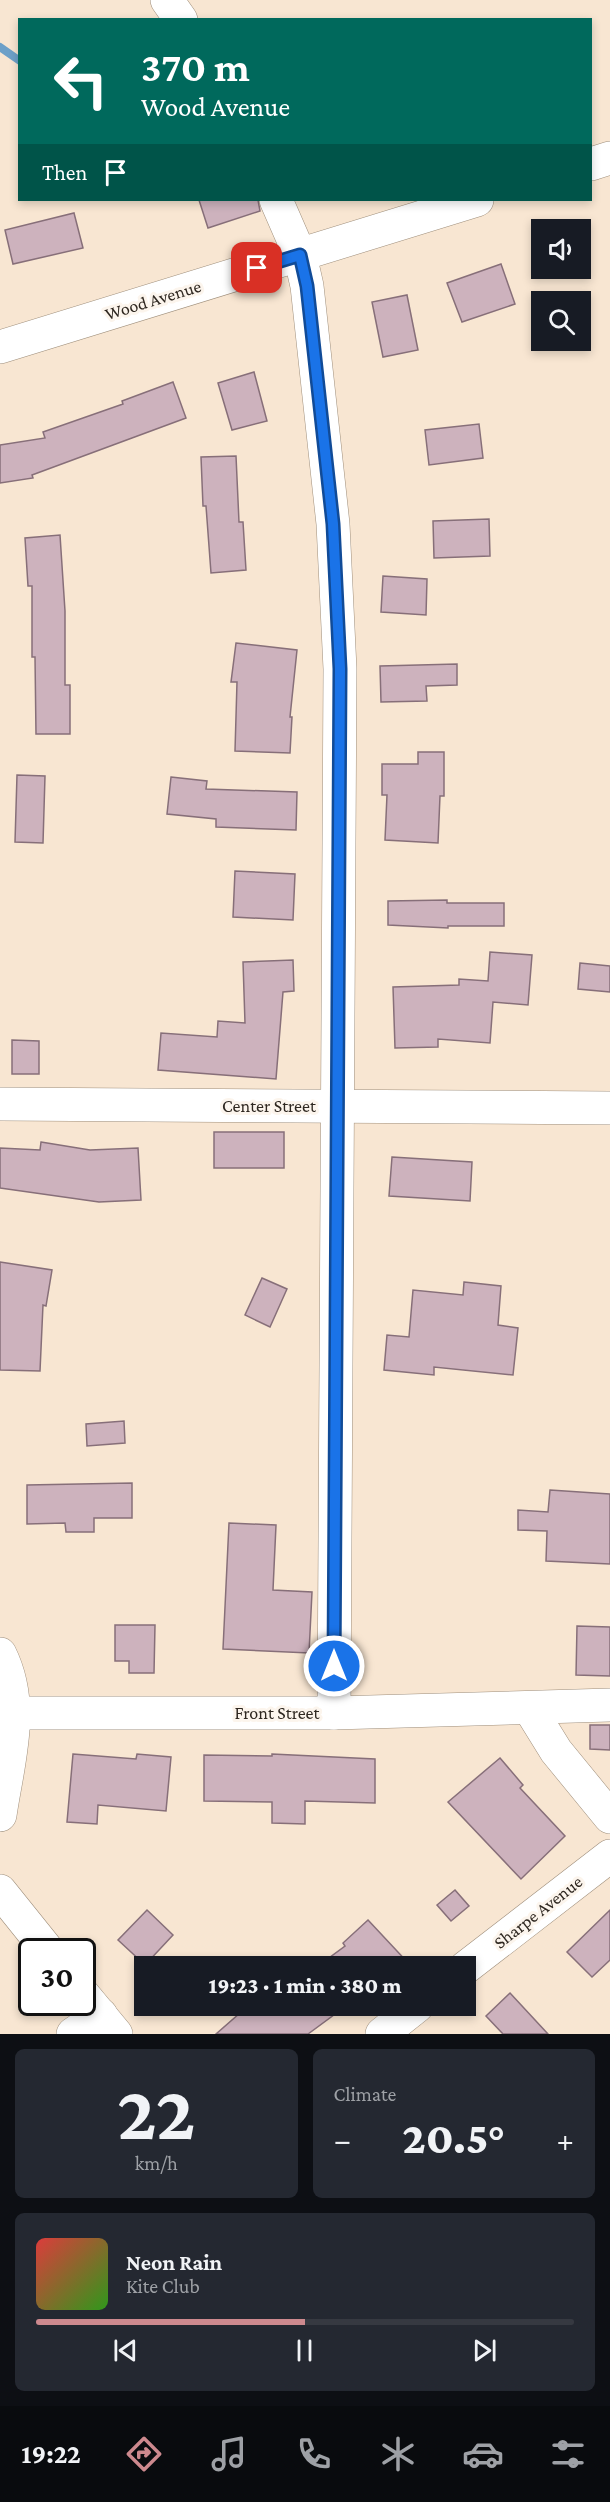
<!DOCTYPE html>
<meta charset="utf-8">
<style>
:root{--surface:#171b24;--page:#242831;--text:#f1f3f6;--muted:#9ea1a6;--line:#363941;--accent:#cd898e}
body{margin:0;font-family:"Crimson Pro",serif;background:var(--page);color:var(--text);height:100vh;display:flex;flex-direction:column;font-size:22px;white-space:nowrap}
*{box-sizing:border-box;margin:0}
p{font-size:20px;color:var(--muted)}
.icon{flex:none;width:33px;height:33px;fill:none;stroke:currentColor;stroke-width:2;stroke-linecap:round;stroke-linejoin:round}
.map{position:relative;height:2034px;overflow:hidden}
.side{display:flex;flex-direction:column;gap:15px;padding:15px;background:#0d0f14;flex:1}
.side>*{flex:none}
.top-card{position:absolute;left:18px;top:18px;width:574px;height:183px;border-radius:0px;box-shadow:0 3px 9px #0003;background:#00695c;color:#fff;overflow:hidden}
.controls{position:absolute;left:531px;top:219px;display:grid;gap:12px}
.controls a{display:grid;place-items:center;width:60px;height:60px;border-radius:0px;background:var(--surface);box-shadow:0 3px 9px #0003;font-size:30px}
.speed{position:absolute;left:18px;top:1938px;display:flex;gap:12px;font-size:30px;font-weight:700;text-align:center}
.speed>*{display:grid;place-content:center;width:78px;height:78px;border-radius:50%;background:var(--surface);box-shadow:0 3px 9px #0003;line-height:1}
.speed .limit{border:3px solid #111;border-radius:9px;background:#fff;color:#111}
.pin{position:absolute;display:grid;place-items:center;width:51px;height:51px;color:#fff;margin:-26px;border-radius:12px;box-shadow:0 3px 9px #0006}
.me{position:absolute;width:66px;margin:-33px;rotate:0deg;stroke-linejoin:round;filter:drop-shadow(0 0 4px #0008)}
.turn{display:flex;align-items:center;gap:21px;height:126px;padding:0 24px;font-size:27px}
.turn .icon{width:78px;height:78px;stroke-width:2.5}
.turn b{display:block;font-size:42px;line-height:51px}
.then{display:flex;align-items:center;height:57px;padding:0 24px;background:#0003;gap:12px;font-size:22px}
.big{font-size:45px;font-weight:800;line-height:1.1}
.side .widget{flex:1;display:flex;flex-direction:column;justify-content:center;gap:9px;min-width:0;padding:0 21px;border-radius:9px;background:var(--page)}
.side .dial{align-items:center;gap:0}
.dial b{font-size:78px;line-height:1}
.song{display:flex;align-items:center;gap:18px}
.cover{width:72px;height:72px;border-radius:9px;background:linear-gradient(135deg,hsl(0 70% 55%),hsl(110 70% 35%))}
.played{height:6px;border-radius:3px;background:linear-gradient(90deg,var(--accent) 50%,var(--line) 50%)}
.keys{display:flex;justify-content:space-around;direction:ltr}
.heat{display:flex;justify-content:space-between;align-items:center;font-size:33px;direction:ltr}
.side .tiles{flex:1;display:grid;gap:15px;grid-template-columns:1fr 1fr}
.widget:last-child{grid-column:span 2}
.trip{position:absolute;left:134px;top:1956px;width:342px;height:60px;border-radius:0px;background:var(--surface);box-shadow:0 3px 9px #0003;font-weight:800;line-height:60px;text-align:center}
.menu{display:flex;height:96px;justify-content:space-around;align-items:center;background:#090b0e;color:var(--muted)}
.menu .icon{width:42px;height:42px}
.menu .active{color:var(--accent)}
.menu b{font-size:27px;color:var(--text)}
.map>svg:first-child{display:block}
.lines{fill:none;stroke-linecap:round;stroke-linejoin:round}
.stream{stroke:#6da0c8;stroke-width:8}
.building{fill:#cdb2bd;stroke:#876f79;stroke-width:1.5}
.minor-casing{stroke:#9f8f7c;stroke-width:34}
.minor{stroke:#fff;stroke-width:33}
.route-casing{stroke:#114b97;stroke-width:15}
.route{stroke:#1a73e8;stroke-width:10}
.labels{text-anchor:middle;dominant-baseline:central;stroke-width:6;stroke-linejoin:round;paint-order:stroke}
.street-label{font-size:18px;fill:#2e2720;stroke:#fcf5ed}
</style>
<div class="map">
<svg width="610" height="2034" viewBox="0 0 610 2034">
<rect width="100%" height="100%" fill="#f8e6d2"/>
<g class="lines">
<path class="stream" d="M0,47L20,61"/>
</g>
<g class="building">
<path d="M199,200H258L260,211L208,228Z"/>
<path d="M74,213L83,248L13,264L5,230Z"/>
<path d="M501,264L515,304L462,322L447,283Z"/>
<path d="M407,295L418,350L383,357L372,302Z"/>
<path d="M254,372L267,421L232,430L218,383Z"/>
<path d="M173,382L186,418L32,475L33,478L0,483V445L45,438L43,432L123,404L122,401Z"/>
<path d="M479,424L483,458L429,465L425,430Z"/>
<path d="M236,456L239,522H243L246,570L211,573L206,506H203L201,457Z"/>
<path d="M489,519L490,556L434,558L433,521Z"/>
<path d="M60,535L65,611V685H70V734H36L35,657H32V586H28L25,538Z"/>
<path d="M383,576L427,579L426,615L381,612Z"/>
<path d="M236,643L297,650L290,717H292L290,753L235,751L237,682H231Z"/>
<path d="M457,664V685L426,686L427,701L381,702L380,666Z"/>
<path d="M418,752H444V796H440L438,843L385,840L387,795H382V764H418Z"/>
<path d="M17,775L45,776L43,843L15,842Z"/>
<path d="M171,777L207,781L206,789L297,792L296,830L216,827V819L167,814Z"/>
<path d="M235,871L295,874L293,920L233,917Z"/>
<path d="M447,900V903H504V926H448V928L388,925V901Z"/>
<path d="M490,952L532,955L528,1005L493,1002L490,1043L438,1039V1047L395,1048L393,987L459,985V979L488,981Z"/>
<path d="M293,960L294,991L283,992L276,1079L158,1070L161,1033L217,1037L218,1021L245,1023L243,962Z"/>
<path d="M580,963L610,966V992L578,989Z"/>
<path d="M12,1040L39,1041V1074H12Z"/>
<rect x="214" y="1132" width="70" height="36"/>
<path d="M41,1142L90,1150L138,1148L141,1200L99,1202L0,1188V1148L40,1150Z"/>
<path d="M392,1157L472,1162L470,1201L389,1196Z"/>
<path d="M0,1262L52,1270L46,1306L43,1305L40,1371L0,1370Z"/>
<path d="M262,1278L287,1289L270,1327L245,1315Z"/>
<path d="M464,1282L501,1286L498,1325L518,1328L513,1375L434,1367V1375L384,1370L387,1335L409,1337L413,1290L463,1295Z"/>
<path d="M124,1421L125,1443L87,1446L86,1424Z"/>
<path d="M132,1483V1518H94V1532H66L65,1523L27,1524V1485Z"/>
<path d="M550,1490L610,1494V1564L546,1561L547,1531L518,1530V1510L548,1512Z"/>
<path d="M229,1523L276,1525L273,1590L312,1592L309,1653L223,1649Z"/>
<path d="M115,1625H155L154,1673H129V1661H115Z"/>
<path d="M577,1626L610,1627V1676L576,1675Z"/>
<path d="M590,1725H610V1750L590,1749Z"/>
<path d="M73,1754L136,1759L137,1754L171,1757L166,1811L98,1805L97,1824L67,1822Z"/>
<path d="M272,1754L375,1759V1803L305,1801V1824L272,1823V1802L204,1801V1755L272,1756Z"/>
<path d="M500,1758L523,1785L520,1788L565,1836L521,1879L448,1802Z"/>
<path d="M455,1890L469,1906L451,1921L437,1905Z"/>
<path d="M147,1910L173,1935L145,1965L118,1940Z"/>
<path d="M610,1910V1960L592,1977L567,1952Z"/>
<path d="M368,1920L411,1966H318L345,1946L343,1943Z"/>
<path d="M510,1993L548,2034H503L486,2016Z"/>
<path d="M248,2006H346L308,2034H216Z"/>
</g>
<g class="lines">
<defs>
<g id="minor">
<path d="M167,0L181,20"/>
<path d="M591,164L610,158"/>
<path d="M276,200L300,255L307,286L333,524L340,669L334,1713"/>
<path d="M0,347L477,200"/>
<path d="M0,1104L610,1108"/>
<path d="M0,1654C26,1706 8,1761 0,1815"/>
<path d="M530,1709L556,1751L610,1817"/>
<path d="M16,1713H334L610,1705"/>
<path d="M0,1891L49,1952"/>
<path d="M465,1968L610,1856"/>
<path d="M82,1993L116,2034"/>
<path d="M73,2034L101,2015"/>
<path d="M382,2034L417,2006"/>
</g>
</defs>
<use href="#minor" class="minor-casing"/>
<use href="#minor" class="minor"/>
</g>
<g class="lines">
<defs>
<path id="route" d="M257,268L300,255L307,286L333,524L340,669L334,1666"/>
</defs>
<use href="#route" class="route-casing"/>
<use href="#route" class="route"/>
</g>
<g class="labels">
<g class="street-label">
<text transform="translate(153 300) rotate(-17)">Wood Avenue</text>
<text x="269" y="1106">Center Street</text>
<text x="277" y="1713">Front Street</text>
<text transform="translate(538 1912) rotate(-38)">Sharpe Avenue</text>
</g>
</g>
</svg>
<div class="controls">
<a><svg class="icon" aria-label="sound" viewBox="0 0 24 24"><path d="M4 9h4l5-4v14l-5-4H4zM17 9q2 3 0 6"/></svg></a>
<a><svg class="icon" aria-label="search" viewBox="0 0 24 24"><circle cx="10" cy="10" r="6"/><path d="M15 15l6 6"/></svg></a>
</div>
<div class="speed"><div class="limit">30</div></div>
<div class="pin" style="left:257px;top:268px;background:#d93025"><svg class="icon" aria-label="arrive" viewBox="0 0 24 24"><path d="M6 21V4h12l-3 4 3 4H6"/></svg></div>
<svg class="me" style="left:334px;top:1666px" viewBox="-20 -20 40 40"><circle r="17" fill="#1a73e8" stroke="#fff" stroke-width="3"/><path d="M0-11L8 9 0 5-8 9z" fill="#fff"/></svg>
<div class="trip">19:23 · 1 min · 380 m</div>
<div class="top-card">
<div class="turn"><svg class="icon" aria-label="left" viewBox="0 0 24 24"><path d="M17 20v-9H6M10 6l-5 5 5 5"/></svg><div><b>370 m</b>Wood Avenue</div></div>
<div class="then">Then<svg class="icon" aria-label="arrive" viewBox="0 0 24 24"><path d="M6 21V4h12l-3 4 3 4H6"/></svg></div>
</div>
</div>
<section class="side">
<div class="tiles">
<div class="widget dial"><b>22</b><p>km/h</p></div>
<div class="widget"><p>Climate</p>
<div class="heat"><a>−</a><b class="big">20.5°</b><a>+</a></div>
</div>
<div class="widget">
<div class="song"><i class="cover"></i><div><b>Neon Rain</b><p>Kite Club</p></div></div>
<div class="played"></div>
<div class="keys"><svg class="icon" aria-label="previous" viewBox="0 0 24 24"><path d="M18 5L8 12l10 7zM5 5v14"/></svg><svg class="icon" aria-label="pause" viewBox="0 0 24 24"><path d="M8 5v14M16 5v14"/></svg><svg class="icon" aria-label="next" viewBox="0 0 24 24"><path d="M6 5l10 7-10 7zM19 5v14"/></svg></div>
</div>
</div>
</section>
<nav class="menu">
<b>19:22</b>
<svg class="icon active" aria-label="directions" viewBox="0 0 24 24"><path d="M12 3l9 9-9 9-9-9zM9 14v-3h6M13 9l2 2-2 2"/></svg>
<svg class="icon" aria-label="music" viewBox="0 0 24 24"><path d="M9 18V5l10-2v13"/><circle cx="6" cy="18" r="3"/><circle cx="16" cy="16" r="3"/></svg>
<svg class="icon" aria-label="phone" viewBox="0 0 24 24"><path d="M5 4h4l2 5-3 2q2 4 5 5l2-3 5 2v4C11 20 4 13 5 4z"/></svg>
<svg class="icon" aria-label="climate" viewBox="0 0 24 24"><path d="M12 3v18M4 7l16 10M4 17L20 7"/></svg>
<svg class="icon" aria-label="car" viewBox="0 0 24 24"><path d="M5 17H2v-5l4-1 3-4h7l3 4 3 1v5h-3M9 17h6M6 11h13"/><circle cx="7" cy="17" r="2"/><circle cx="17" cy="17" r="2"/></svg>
<svg class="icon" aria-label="filters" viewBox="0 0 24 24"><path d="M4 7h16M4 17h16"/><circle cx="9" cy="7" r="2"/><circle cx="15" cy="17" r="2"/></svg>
</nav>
